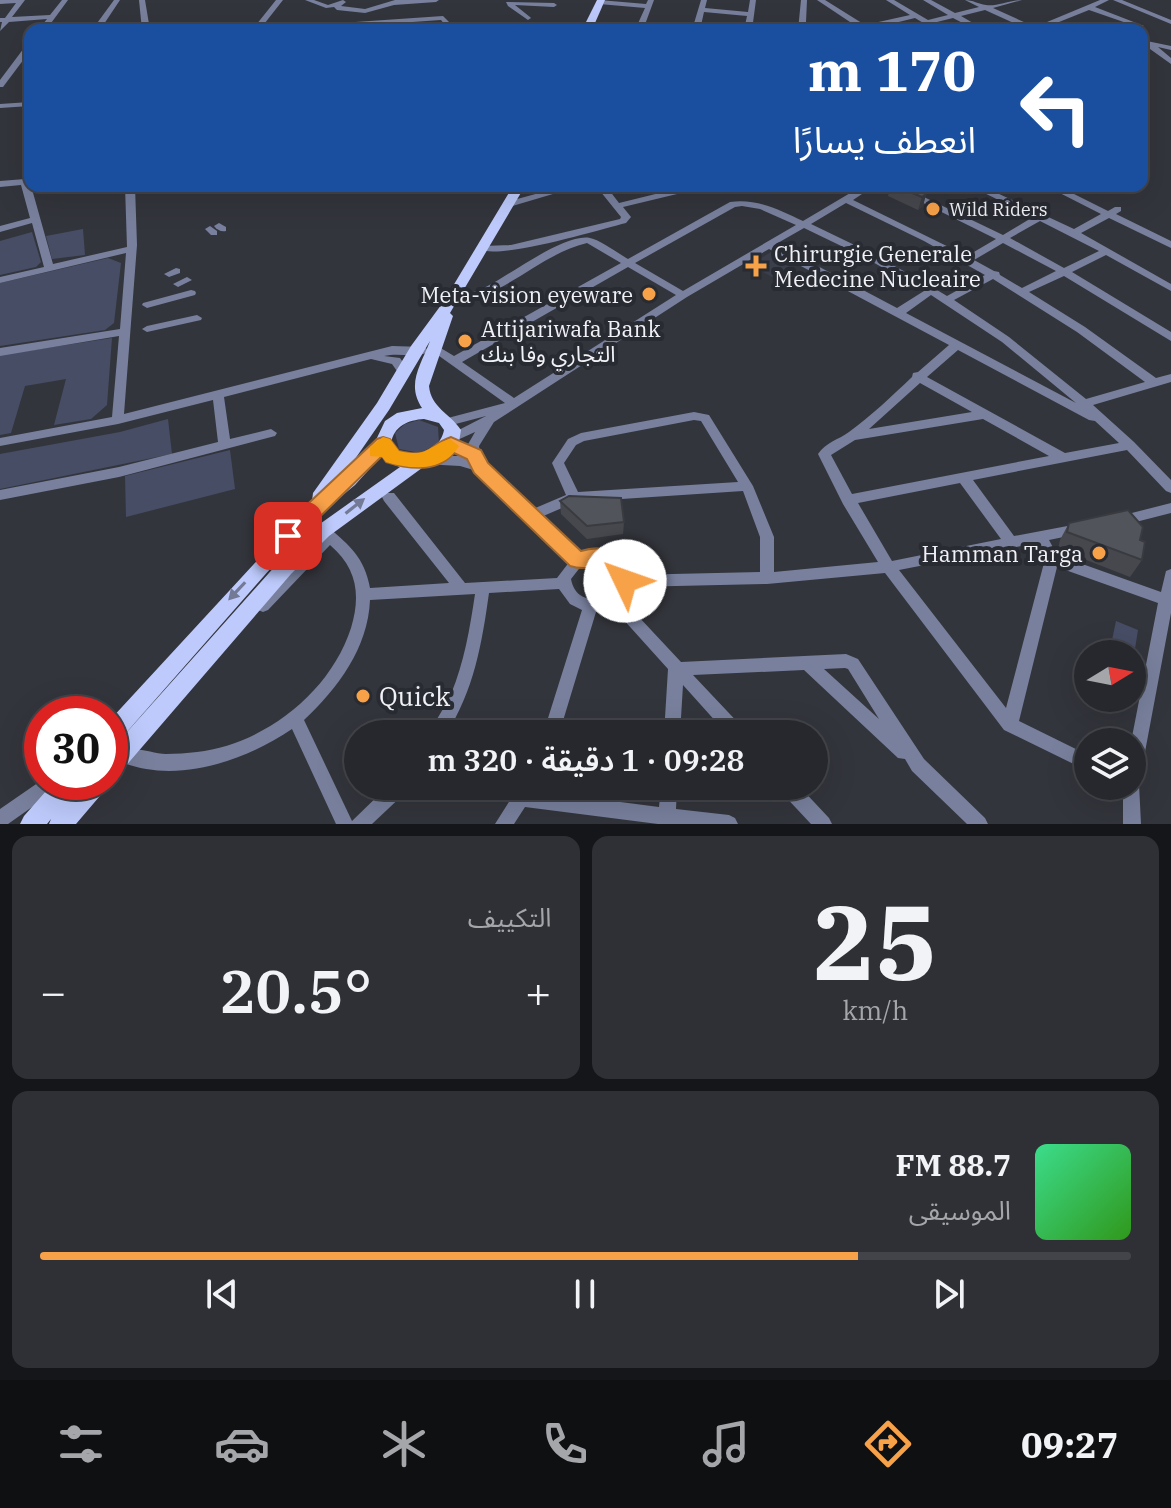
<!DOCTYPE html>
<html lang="ar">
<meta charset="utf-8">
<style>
:root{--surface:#26282d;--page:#2e3035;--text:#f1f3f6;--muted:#a4a6aa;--line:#424449;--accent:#f7a149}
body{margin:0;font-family:"IBM Plex Serif","Noto Sans Arabic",serif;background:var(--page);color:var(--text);direction:rtl;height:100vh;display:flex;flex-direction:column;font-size:30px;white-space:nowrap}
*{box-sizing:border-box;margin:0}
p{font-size:26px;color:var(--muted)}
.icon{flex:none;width:44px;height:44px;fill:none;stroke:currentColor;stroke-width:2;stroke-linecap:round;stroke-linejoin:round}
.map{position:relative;height:824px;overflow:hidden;direction:ltr}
.panel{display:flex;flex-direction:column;gap:12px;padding:12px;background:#151619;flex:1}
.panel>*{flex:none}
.hud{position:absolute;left:24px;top:24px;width:1124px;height:168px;border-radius:16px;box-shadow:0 8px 32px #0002,0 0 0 2px var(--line);direction:rtl;background:#1a4fa0;color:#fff;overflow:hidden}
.needle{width:52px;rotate:80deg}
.fabs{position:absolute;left:1074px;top:640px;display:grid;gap:16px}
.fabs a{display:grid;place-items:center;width:72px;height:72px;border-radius:50%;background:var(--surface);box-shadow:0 8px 32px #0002,0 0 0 2px var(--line);font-size:40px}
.speed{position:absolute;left:24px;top:696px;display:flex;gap:16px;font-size:40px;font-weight:700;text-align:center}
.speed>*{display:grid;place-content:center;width:104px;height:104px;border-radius:50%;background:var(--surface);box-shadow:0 8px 32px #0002,0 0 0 2px var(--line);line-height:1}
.speed .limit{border:12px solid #d22;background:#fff;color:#111}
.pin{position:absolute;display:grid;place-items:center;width:68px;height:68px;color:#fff;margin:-34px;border-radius:16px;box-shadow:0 4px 12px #0006}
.me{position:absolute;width:88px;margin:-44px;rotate:312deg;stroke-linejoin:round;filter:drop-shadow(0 0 6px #0008)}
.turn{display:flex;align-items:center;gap:28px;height:168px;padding:0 40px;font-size:36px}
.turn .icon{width:104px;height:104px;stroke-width:2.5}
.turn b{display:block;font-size:56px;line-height:68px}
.big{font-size:60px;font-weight:600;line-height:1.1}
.panel .card{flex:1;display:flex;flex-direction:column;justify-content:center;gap:12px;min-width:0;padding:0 28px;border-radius:16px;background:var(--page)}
.panel .dial{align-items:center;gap:0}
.dial b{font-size:104px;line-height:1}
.song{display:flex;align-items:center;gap:24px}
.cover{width:96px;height:96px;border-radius:12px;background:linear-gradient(135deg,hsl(150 70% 55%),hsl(110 70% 35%))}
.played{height:8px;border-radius:4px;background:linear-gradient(90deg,var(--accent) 75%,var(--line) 75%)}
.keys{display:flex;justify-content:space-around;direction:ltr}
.heat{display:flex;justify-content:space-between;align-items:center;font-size:44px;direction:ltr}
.panel .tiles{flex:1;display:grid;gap:12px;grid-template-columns:1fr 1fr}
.card:last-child{grid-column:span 2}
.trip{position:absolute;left:344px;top:720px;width:484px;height:80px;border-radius:40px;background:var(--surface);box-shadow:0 8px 32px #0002,0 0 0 2px var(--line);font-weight:600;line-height:80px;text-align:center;direction:rtl}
.menu{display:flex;height:128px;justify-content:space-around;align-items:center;background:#0f1012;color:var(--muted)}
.menu .icon{width:56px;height:56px}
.menu .on{color:var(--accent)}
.menu b{font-size:36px;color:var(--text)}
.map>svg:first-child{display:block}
.built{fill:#3b3e4b}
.green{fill:#474d65}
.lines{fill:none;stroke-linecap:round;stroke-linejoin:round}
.minor{fill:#78809d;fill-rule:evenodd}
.major{fill:#bdcafb;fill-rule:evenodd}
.wall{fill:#47484e}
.shaded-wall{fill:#393b40}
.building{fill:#52545b;stroke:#393b40;stroke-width:2}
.oneway{fill:#737a96}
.route{fill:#f7a149;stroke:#a1692f;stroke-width:2}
.slow{fill:#f59e0b}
.poi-dot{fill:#f7a149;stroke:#292b32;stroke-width:3}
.labels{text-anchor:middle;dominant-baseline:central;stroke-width:8;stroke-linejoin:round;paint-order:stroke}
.far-poi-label{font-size:18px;fill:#f1f2f7;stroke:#292b32;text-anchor:start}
.poi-label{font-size:22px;fill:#f1f2f7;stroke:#292b32;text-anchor:start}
.near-poi-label{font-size:26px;fill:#f1f2f7;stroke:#292b32;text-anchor:start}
</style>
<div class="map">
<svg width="1171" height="824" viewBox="0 0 1171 824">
<rect width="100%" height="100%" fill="#33353c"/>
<path class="built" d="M774,250L796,262L772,277L750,265Z"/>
<g class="green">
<path d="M83,229L85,255L52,259L46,236Z"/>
<path d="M32,232L41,262L36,267L0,275V241Z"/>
<path d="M108,258L121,263L114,323L105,330L0,346V283Z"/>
<path d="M112,338L107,405L91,419L54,425L66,379L25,386L11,433L0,435V355Z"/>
<path d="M168,419L172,454L0,489V454L120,432Z"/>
<path d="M419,420L438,427L439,443L420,453L399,449L395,433L405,424Z"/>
<path d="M230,450L235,489L126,517L125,476Z"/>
<path d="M1116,621L1138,630L1134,655L1111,645Z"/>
</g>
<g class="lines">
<g class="minor">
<path d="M0,0H25L12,17L50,15L62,0H68L46,30H38L47,19L9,22L0,31L2,22H0V18H5L16,3L0,4Z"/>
<path d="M114,0H120L100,30H92Z"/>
<path d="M139,0H145L150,30H142Z"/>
<path d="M276,0H283L261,28L285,27L288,30H252Z"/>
<path d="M305,0H314L328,5L343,0L346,2L341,6L365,9L395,0H439L436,2L394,5L365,13L337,10L334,7L326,8Z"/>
<path d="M648,0H654L643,30H635L645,8L599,4L596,2L599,0L646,4Z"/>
<path d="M701,0H707L705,8L748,12L750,0H756L752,30H744L747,16L704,12L700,30H692Z"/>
<path d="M801,0H807L806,22L839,30H825L806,26V30H798Z"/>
<path d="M817,0H825L865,25L910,15L886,0H894L928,20L948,15L923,0H931L955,13L979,7L965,0C973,0 978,4 986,5C995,7 1011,0 1022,0L993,8L1035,27L1100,0H1109L1095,7L1144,26L1138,27L1089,10L1039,30H1029L985,10L961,16L985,30H976L953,18L933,23L944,30H935L915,18L870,29L871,30H862Z"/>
<path d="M1113,0H1122L1171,20V24Z"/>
<path d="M506,2L554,3L557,5L554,7L515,5L530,17L531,18L528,20L508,6Z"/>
<path d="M443,16L451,24V27L476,25L480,27L476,29L443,30L445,25L441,20L326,28L322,26L326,24Z"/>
<path d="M1142,40L1171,46V50L1158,47L1171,58V64L1150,49V46L1142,44Z"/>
<path d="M27,44H30V51L3,87H0V80Z"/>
<path d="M30,102V106L0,108V104Z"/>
<path d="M1142,127L1146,130L1145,133L1142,134Z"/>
<path d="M25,179L30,182L53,264L127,247L125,186H135L137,245L124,414L392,346L424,347L430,351C418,359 399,352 384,356L400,358L409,371L403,375L399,374L392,364L371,359L224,397L230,439L271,429L277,433L275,436L119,477L0,500V490L119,467L218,442L213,400L118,424L0,446V438L112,417L119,336L0,356V348L120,329L126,253L0,283V277L44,267L32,223L0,232V226L30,218L21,185L0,187V181Z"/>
<path d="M565,186H580L509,207L504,204L506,202Z"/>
<path d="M596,186H606L619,203L688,186H704L702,188L623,207L631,217L626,223C599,230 499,260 479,249L484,246L511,245L620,219L621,217Z"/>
<path d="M862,186H874L853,200L967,256L996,239L889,186H901L1003,235L1033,217L970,186H982L1074,229L1101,214L1046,186H1058L1108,211L1115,207H1121V211L1116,214L1171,241V248L1109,218L1081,233L1171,284V291L1106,255L1072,272L1171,332V341L1064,276L1029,292L1085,327L1156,378L1171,374V382L1093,405L1134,442L1171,480V493L1166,491L1127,450L973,480L1014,536L1078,524L1083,525L1085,529L1083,533L1049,540L1057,555L1161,592L1166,571L1171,569V613L1139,784L1141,824H1123V786H1132L1131,742L1158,603L1057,567L1019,721L1088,755V771L1004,730L885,573L767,584L632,587L623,600L681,662L846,654L858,659L924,759L985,818L988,824H967L912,771L905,759L898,758L804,670L693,675L744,729L746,734H727L683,685L680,734H664L668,669L613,608L596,612L559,734H543L582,610L570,604L559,589L489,593C482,643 474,691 446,734H429C435,720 445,708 451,694C464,663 470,628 475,594L370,600C368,648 338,688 304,720L352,821L388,786H408L406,792L372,824H336L292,729C246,760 179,784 124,763L122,757L124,751C137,746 153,754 166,754C176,754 187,753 197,752C264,744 330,693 351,628C361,595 357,568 330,545L268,610L263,612L258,610L256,606L321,537L316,531L318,527L323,526L328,527C350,546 364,557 370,588L449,583L384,501L382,497L384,493H394L465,583L557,578L570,561L477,471L460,466L424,464L422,461L424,458L428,456H460L485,465L533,509L566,495L552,463L568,439L581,433L694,412L709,415L753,486L774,537V572L878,562L843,504L818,454C826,442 838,440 849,432C871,416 892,396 912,377L913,373L918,372L949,345L769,249L687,297L494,422L479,446L480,454L478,457H470L467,446L475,432L453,442L447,438L449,435L486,416L448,426L442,422L444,419L505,403L428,348L434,344L454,356L621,263L587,243C550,252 523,278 489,293C477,298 465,301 452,303L447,300L448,298C461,295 472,293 484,288C509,276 564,233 590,238C600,240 618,253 628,259L730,202C756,198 780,210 803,221ZM846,203L924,241L985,275L947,296L937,290V287L931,286L869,252L811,224ZM742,206L760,209L796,225L683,291L635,263L735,207ZM1040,221L1099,251L1064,268L1010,238ZM804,228L862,256L924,291L897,308L776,244ZM1003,243L1056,271L1022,288L1000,275L999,272L994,271L974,260ZM628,267L676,295L514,398L462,362ZM993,279L1077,332L1145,382L1086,399L1009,337L954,300ZM931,295L1002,342L1076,403L906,313ZM958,350L1089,420L1095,421L1119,443L1065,453L927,377ZM920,383L972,412L869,429ZM983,419L1049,456L852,494L831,455L855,440ZM694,420L701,421L738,482L578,492L564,463L576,445L584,441ZM960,483L1001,539L892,561L858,503ZM743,491L760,537V572L629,575L624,562L596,550L581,554L541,517L576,502ZM1037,543L1045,559L1006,708L899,570ZM595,562L613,570L618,585L610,597C592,602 575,600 571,579L582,565ZM845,668L848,669L879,719L824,669Z"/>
<path d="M219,223L226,227V231C221,232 217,230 214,226Z"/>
<path d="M210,226L217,231V235H211L205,229Z"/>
<path d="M176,268L180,269V273L169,277L164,274Z"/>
<path d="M187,277L192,280L178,287L173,284Z"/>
<path d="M191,290L195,291L196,293L195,295L147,308L142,305L143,303Z"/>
<path d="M197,315L202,318L201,320L147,332L142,329L147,326Z"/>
<path d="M1171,503V513L1120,526L1115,525L1113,521L1115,517L1120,516Z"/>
<path d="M42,780V782H61L59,788L8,824H0V809Z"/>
<path d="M519,786H537L535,791L659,807L661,786H677L676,809L729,815L735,818L738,824H658L525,807L514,824H495Z"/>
<path d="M779,786H799L829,818L832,824H811L781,792Z"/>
</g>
<g class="major">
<path d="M597,0H605L592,30H582Z"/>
<path d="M513,186H525L450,313L453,316L429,386C431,408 450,413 461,430L459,442L447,457L422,468L329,536L291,574L118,775L110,778V751L277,564L317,526L400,467L389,463L382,455L355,485L315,518L118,742L110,745V720L312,501L313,493L377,403L411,346L444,301ZM430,341C421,365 406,384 422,408L397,413L385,421L375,442L346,472L389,410ZM424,419L439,423L444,430C441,447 417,467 400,453C396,451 394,446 391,443C394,426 408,420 424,419Z"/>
<path d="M54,782H80L78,787L82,782H108L105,790L76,824H49L51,819L47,824H20L24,816Z"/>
</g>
</g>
<g class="wall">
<path d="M890,186H910L926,194L923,206L918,210L888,196Z"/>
<path d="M560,501L624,522L623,534L587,539L561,514Z"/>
<path d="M1069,523L1140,540L1142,560L1130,577L1058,549L1060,540Z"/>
</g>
<path class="shaded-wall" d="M926,194L923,206L918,210L922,197Z"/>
<g class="building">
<path d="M896,186H910L926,194L922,197Z"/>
<path d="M569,496L621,498L624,522L587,526L560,501Z"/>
<path d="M1128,510L1143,527L1140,540L1145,542L1142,560L1067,532L1069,523Z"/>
</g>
<defs><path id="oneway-solid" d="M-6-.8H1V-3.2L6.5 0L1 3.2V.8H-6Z" transform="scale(2)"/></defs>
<g class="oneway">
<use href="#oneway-solid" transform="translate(355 506) rotate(-38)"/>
<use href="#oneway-solid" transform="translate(237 591) rotate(133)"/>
</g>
<path class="route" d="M383,437L390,439L399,451C433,459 427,445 451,437L481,450L488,463L581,551C609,542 626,558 636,581L633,587H618C600,552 596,575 570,566L474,473L467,459L454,453C437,473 408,469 386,462L382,456L295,541H280L277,536L280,530L377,439Z"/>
<path class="slow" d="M383,437L390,439L399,451C428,458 427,446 450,439L459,446C443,472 412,470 386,462L382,457L370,456V447Z"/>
<g class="poi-dot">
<circle cx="933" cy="209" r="8"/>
<path d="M752 254h8v8h8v8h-8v8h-8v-8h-8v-8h8z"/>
<circle cx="649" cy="294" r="8"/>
<circle cx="465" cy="341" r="8"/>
<circle cx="1099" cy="553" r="8"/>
<circle cx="363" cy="696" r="8"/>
</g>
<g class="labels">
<g class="far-poi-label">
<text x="949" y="209">Wild Riders</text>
</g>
<g class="poi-label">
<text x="774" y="253">Chirurgie Generale<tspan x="774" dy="25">Medecine Nucleaire</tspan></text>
<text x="633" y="294" text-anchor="end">Meta-vision eyeware</text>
<text x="481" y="328">Attijariwafa Bank<tspan x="481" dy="25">التجاري وفا بنك</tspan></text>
<text x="1083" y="553" text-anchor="end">Hamman Targa</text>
</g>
<g class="near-poi-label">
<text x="379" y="696">Quick</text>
</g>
</g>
</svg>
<div class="fabs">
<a><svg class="needle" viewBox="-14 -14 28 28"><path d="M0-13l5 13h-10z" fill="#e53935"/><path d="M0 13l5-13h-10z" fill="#a4a6aa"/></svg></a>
<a><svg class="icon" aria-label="layers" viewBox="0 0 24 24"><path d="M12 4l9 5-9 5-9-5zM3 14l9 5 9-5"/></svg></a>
</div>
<div class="speed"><div class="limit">30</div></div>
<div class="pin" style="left:288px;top:536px;background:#d93025"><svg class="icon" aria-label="arrive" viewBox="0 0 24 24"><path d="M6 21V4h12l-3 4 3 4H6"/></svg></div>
<svg class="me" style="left:625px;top:581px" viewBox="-20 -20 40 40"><circle r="19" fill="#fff"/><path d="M0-13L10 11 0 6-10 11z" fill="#f7a149"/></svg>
<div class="trip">09:28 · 1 دقيقة · 320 m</div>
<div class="hud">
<div class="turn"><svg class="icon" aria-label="left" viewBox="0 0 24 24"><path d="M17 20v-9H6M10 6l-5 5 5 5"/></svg><div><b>170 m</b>انعطف يسارًا</div></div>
</div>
</div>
<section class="panel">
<div class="tiles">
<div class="card dial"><b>25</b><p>km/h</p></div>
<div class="card"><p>التكييف</p>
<div class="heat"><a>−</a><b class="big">20.5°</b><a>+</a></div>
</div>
<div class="card">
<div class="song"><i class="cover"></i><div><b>88.7 FM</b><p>الموسيقى</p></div></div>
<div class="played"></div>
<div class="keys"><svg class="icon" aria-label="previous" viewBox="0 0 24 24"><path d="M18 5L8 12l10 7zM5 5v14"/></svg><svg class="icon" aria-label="pause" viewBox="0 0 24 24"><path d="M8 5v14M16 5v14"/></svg><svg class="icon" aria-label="next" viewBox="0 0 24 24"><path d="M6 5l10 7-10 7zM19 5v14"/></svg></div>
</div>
</div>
</section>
<nav class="menu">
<b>09:27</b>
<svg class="icon on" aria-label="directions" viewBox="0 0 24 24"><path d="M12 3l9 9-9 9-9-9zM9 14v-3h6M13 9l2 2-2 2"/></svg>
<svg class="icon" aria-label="music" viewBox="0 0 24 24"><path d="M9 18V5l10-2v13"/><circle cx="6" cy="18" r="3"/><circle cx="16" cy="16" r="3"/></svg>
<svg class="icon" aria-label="phone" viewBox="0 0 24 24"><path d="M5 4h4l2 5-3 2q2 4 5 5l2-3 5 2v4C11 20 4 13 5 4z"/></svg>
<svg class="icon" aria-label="climate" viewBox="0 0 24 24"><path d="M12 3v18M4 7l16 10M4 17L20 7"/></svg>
<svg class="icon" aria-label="car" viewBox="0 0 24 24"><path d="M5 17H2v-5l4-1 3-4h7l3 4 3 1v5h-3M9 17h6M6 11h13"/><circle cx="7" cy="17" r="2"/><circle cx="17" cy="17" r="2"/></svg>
<svg class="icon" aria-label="filters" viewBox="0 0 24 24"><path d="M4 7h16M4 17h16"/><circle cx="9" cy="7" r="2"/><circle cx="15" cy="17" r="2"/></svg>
</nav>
